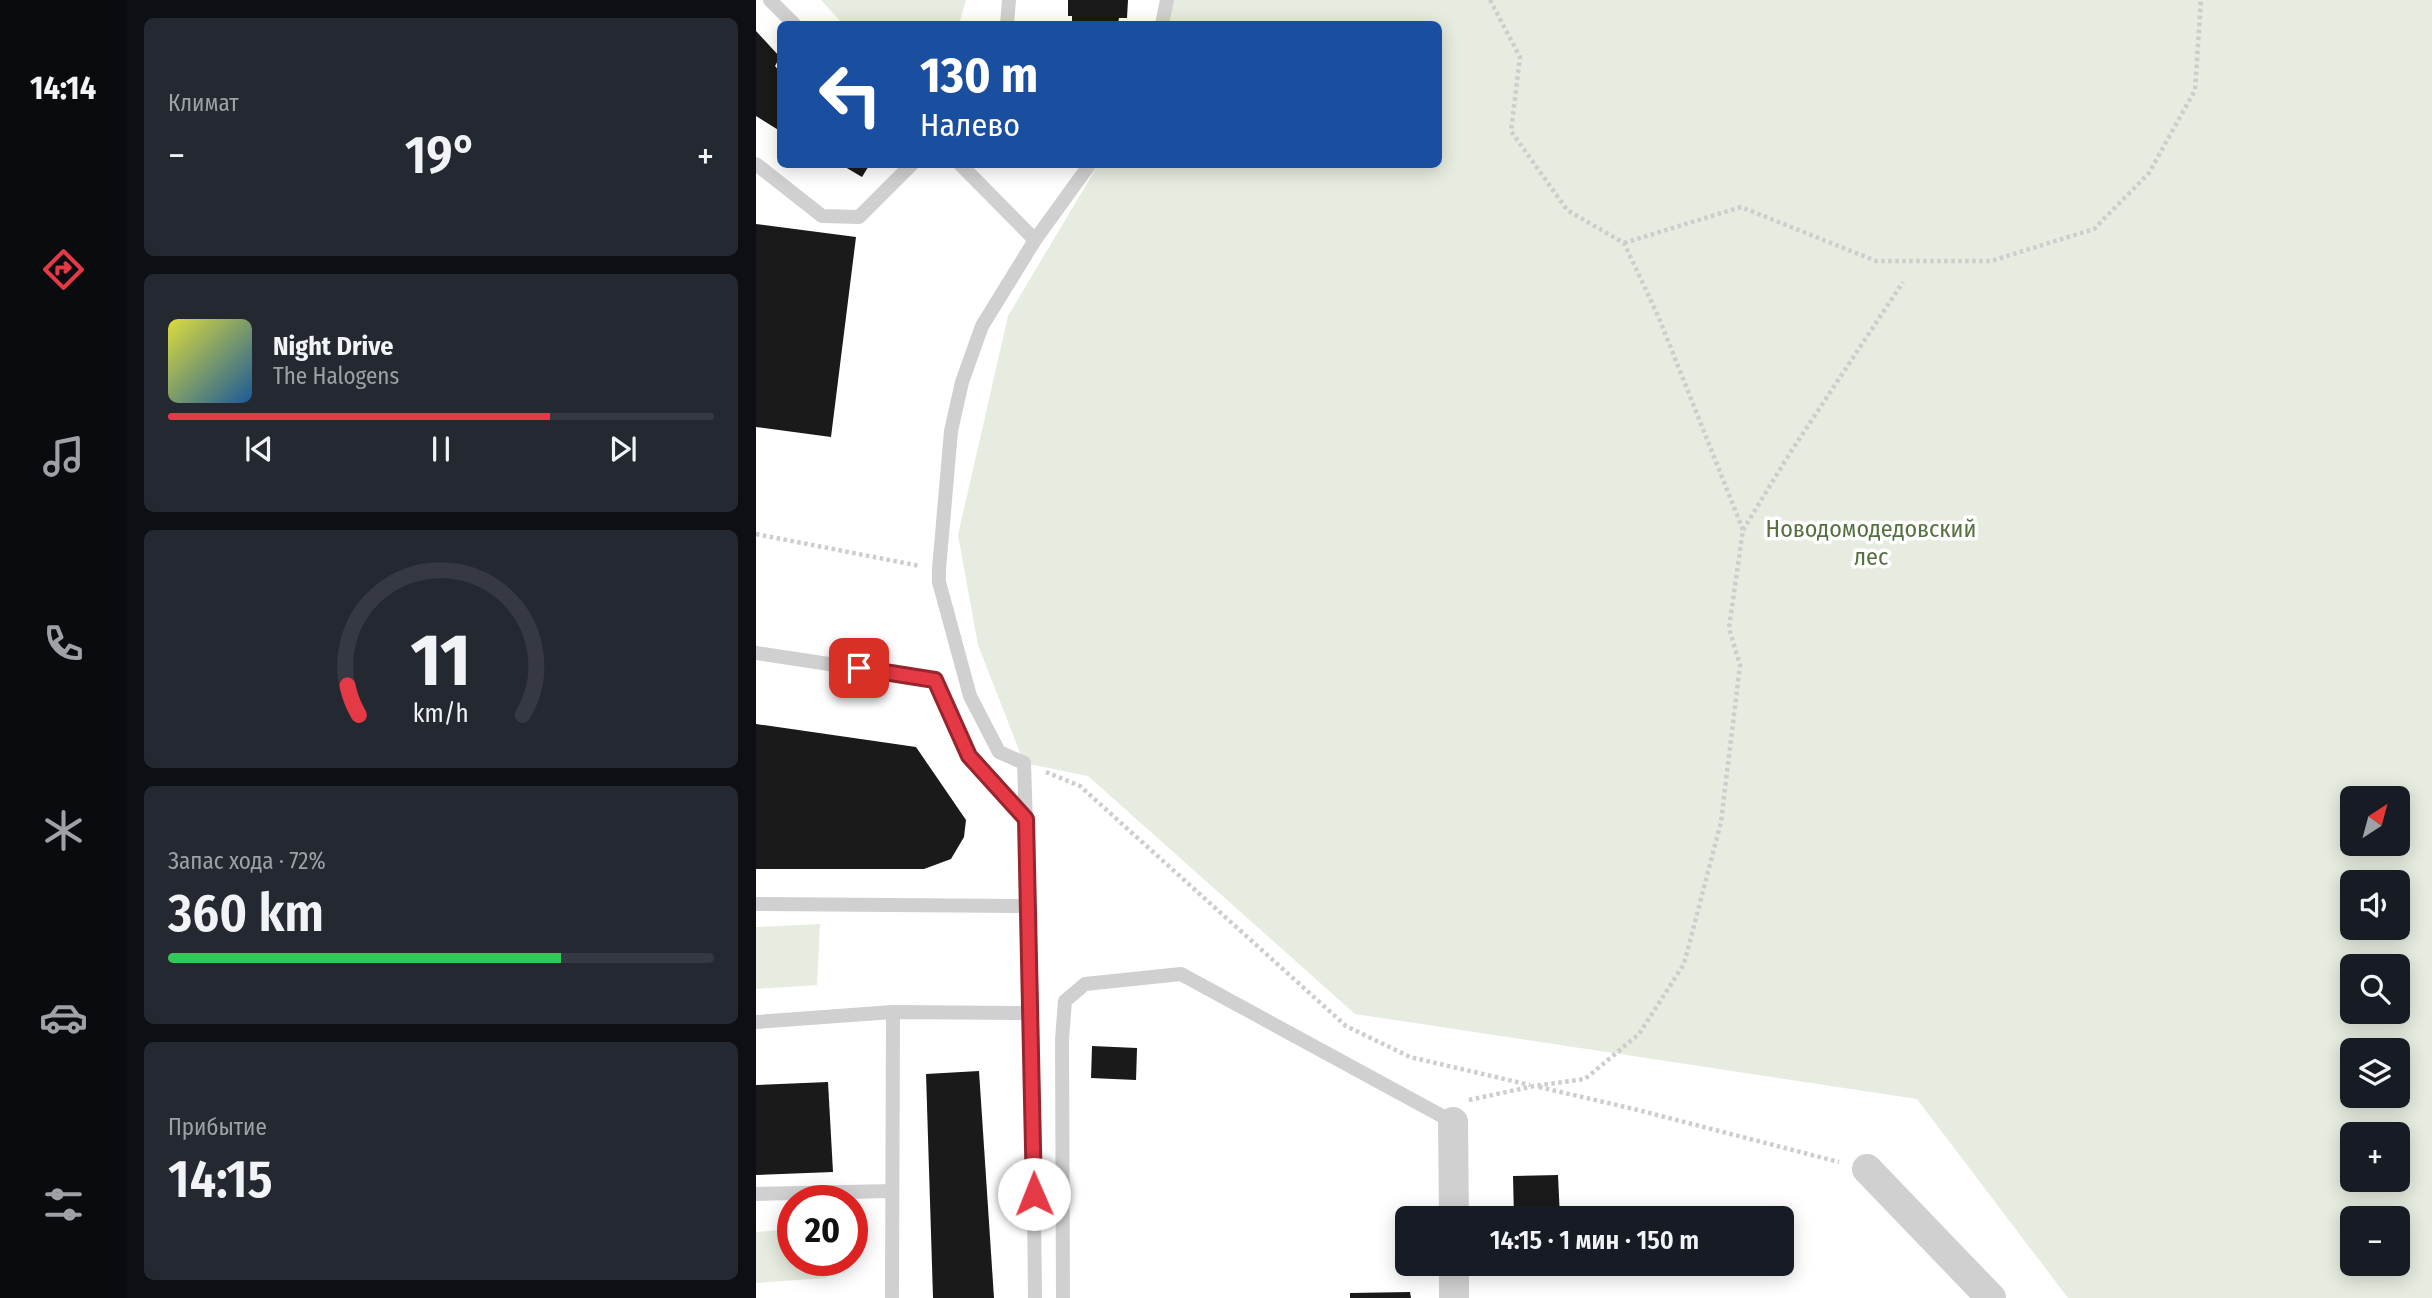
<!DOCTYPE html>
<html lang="ru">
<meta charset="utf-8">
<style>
:root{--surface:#171b24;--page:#242831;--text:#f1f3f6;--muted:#9ea1a6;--line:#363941;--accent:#e63946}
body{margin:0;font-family:"Fira Sans Condensed",sans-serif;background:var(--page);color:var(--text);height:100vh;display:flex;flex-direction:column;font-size:26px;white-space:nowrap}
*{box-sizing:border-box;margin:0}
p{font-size:23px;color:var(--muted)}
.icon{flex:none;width:38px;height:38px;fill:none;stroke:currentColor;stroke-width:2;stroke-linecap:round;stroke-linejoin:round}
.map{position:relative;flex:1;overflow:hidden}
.sheet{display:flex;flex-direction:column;gap:18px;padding:18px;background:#0d0f14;width:630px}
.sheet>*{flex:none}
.guide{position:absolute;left:21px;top:21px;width:665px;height:147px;border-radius:10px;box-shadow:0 4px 18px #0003;background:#1a4fa0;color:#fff;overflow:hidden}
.needle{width:46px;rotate:36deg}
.controls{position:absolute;left:1584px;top:786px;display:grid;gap:14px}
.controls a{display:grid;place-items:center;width:70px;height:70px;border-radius:10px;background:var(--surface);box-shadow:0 4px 18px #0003;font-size:35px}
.speed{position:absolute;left:21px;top:1185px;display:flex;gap:14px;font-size:35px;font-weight:700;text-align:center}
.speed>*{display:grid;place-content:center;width:91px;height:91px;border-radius:50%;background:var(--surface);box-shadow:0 4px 18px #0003;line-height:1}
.speed .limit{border:10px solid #d22;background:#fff;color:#111}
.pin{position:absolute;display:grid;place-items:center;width:60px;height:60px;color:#fff;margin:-30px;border-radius:14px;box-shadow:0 4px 10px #0006}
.me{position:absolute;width:77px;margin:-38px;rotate:359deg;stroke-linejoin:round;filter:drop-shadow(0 0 5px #0008)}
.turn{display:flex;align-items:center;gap:24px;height:147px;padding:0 28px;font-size:32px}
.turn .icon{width:91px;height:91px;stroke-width:2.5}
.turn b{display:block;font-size:49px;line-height:60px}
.big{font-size:52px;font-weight:600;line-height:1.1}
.sheet .card{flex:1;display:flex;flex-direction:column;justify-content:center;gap:10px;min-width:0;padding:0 24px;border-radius:10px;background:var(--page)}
.sheet .dial{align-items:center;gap:0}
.dial svg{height:182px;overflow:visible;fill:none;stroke:var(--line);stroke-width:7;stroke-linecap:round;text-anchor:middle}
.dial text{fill:var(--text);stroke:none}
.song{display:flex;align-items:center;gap:21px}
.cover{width:84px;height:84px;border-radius:10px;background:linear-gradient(135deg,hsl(60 70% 55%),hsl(210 70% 35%))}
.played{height:7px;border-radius:4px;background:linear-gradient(90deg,var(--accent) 70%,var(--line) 70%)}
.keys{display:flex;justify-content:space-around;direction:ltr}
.heat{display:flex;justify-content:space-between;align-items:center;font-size:38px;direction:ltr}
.charge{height:10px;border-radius:5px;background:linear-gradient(90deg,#34c759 72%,var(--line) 0)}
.trip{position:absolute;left:639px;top:1206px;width:399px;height:70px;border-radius:10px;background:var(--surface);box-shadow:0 4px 18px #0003;font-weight:600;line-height:70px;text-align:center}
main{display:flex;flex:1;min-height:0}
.dock{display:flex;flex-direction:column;width:126px;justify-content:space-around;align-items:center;background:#090b0e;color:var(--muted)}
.dock .icon{width:49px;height:49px}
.dock .selected{color:var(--accent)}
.dock b{font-size:32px;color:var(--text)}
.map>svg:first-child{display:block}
.green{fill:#e6ecdf;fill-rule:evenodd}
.building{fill:#1a1a1a}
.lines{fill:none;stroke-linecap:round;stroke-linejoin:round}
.path{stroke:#cdcdcd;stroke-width:4.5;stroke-dasharray:3.5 3.5;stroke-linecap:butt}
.lane{stroke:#d0d0d0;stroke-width:14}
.street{stroke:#d0d0d0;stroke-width:30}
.route-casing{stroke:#96252e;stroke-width:18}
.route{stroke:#e63946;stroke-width:12}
.labels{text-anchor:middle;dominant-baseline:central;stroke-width:7;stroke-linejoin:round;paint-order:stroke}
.park-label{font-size:24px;fill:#56703f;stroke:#fff}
</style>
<main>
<nav class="dock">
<b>14:14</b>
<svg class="icon selected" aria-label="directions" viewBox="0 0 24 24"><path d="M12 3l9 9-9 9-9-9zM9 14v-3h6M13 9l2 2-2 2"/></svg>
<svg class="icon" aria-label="music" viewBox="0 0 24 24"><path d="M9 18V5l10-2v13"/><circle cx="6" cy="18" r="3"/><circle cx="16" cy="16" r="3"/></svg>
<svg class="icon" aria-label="phone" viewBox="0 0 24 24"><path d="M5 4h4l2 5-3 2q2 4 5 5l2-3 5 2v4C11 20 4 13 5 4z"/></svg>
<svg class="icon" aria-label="climate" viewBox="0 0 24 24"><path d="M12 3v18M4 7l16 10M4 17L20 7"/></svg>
<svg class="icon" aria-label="car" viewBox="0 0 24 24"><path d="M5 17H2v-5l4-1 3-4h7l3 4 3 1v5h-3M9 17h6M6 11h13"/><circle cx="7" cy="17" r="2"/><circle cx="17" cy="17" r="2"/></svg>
<svg class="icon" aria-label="filters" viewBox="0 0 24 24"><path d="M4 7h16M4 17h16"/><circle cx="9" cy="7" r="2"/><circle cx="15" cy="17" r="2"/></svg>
</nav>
<section class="sheet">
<div class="card"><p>Климат</p>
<div class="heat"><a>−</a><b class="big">19°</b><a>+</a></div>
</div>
<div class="card">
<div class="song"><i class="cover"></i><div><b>Night Drive</b><p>The Halogens</p></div></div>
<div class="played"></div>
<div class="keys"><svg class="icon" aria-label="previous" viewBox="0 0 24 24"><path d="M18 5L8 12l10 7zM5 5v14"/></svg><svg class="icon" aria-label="pause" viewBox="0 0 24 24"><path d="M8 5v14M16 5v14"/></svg><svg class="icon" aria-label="next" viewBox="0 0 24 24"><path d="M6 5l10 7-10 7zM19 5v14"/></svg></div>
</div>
<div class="card dial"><svg viewBox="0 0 100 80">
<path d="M14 69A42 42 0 1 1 86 69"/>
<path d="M14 69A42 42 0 0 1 9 56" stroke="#e63946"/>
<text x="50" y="56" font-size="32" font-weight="700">11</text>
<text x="50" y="72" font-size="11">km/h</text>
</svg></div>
<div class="card"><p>Запас хода · 72%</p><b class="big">360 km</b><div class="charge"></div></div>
<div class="card"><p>Прибытие</p><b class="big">14:15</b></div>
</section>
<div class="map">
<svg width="1676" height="1298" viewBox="0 0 1676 1298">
<rect width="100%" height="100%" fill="#fff"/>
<g class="green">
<path d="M65,0H210L203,24H87Z"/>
<path d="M408,0H1676V1298H1312L1161,1099L599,1014L332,776L268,763L222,645L202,535L252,316L342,165L682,164V24H406ZM1596,798H1642V844H1596ZM1596,882H1642V928H1596ZM1596,966H1642V1012H1596ZM1596,1050H1642V1096H1596ZM1596,1134H1642V1180H1596ZM1596,1218H1642V1264H1596Z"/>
<path d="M64,924L61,985L0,989V927Z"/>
<path d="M37,1229V1260H70L71,1278L0,1283V1232Z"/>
</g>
<g class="building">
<path d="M312,0H372L371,18H363L362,24H316V16H312Z"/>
<path d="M0,31L24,57L19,66L24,72V131L0,116Z"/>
<path d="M84,164H114L106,177Z"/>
<path d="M0,224L100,237L75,437L0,427Z"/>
<path d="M0,724L160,747L210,820L208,837L195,859L168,869H0Z"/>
<path d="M336,1046L381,1048L380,1080L335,1078Z"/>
<path d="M223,1071L238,1298H177L170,1074Z"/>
<path d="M72,1082L77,1172L0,1175V1085Z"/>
<path d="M802,1175L804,1218H758L757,1176Z"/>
<path d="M654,1292L655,1298H594V1293Z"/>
</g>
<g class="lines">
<g class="path">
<path d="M868,243L985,207L1120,261H1235L1338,229L1393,173L1439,90L1445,0"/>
<path d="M987,530L1034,453L1147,282"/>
<path d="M0,534L164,566"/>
<path d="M290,772L324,786L590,1026L654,1057L774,1085"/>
<path d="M783,1087L878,1109L1083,1162"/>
<path d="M713,1100L778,1086L829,1079L883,1034L928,964L965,822L984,665L973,628L987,530L903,318L868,243L811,210L755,131L764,57L734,0"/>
</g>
<g class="lane">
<path d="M14,0L38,24"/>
<path d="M251,24L253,0"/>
<path d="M406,24L411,0"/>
<path d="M0,164L66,216L103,217L156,164"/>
<path d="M204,164L279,240"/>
<path d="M0,653L179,680L213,756L270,819"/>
<path d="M0,904L272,906"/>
<path d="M0,1022L137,1012"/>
<path d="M0,1194L136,1191"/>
<path d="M136,1298L137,1012L276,1013"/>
<path d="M279,1298L276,1013L268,763L243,752L214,696L183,582V569L195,431L206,382L226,326L279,240L334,164"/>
<path d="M307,1298L306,1039L309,1001L329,984L425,974L697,1122"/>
</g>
<g class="street">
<path d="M697,1122L698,1218"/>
<path d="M1111,1169L1235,1298"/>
<path d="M698,1264V1298"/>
</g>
</g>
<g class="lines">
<defs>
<path id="route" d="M103,668L179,680L213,756L270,819L278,1194"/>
</defs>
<use href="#route" class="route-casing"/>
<use href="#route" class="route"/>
</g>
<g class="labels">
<g class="park-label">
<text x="1115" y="529">Новодомодедовский<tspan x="1115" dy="28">лес</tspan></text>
</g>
</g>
</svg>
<div class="controls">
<a><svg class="needle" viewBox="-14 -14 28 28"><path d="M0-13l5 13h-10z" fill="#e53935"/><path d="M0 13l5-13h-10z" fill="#9ea1a6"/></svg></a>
<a><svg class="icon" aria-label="sound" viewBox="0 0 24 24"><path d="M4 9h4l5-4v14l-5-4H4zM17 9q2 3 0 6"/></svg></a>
<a><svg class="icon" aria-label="search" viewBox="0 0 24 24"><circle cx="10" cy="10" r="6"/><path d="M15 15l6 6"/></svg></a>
<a><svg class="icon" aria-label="layers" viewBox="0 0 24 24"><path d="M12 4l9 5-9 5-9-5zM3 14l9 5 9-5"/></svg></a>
<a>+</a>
<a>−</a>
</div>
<div class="speed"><div class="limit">20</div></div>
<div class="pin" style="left:103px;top:668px;background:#d93025"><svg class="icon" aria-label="arrive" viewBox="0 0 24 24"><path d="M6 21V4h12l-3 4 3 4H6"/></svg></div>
<svg class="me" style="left:278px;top:1194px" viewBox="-20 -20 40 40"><circle r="19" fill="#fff"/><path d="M0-13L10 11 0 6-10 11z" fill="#e63946"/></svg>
<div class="trip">14:15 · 1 мин · 150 m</div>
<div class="guide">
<div class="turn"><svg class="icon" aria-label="left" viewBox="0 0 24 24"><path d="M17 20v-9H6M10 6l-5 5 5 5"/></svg><div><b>130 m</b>Налево</div></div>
</div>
</div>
</main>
